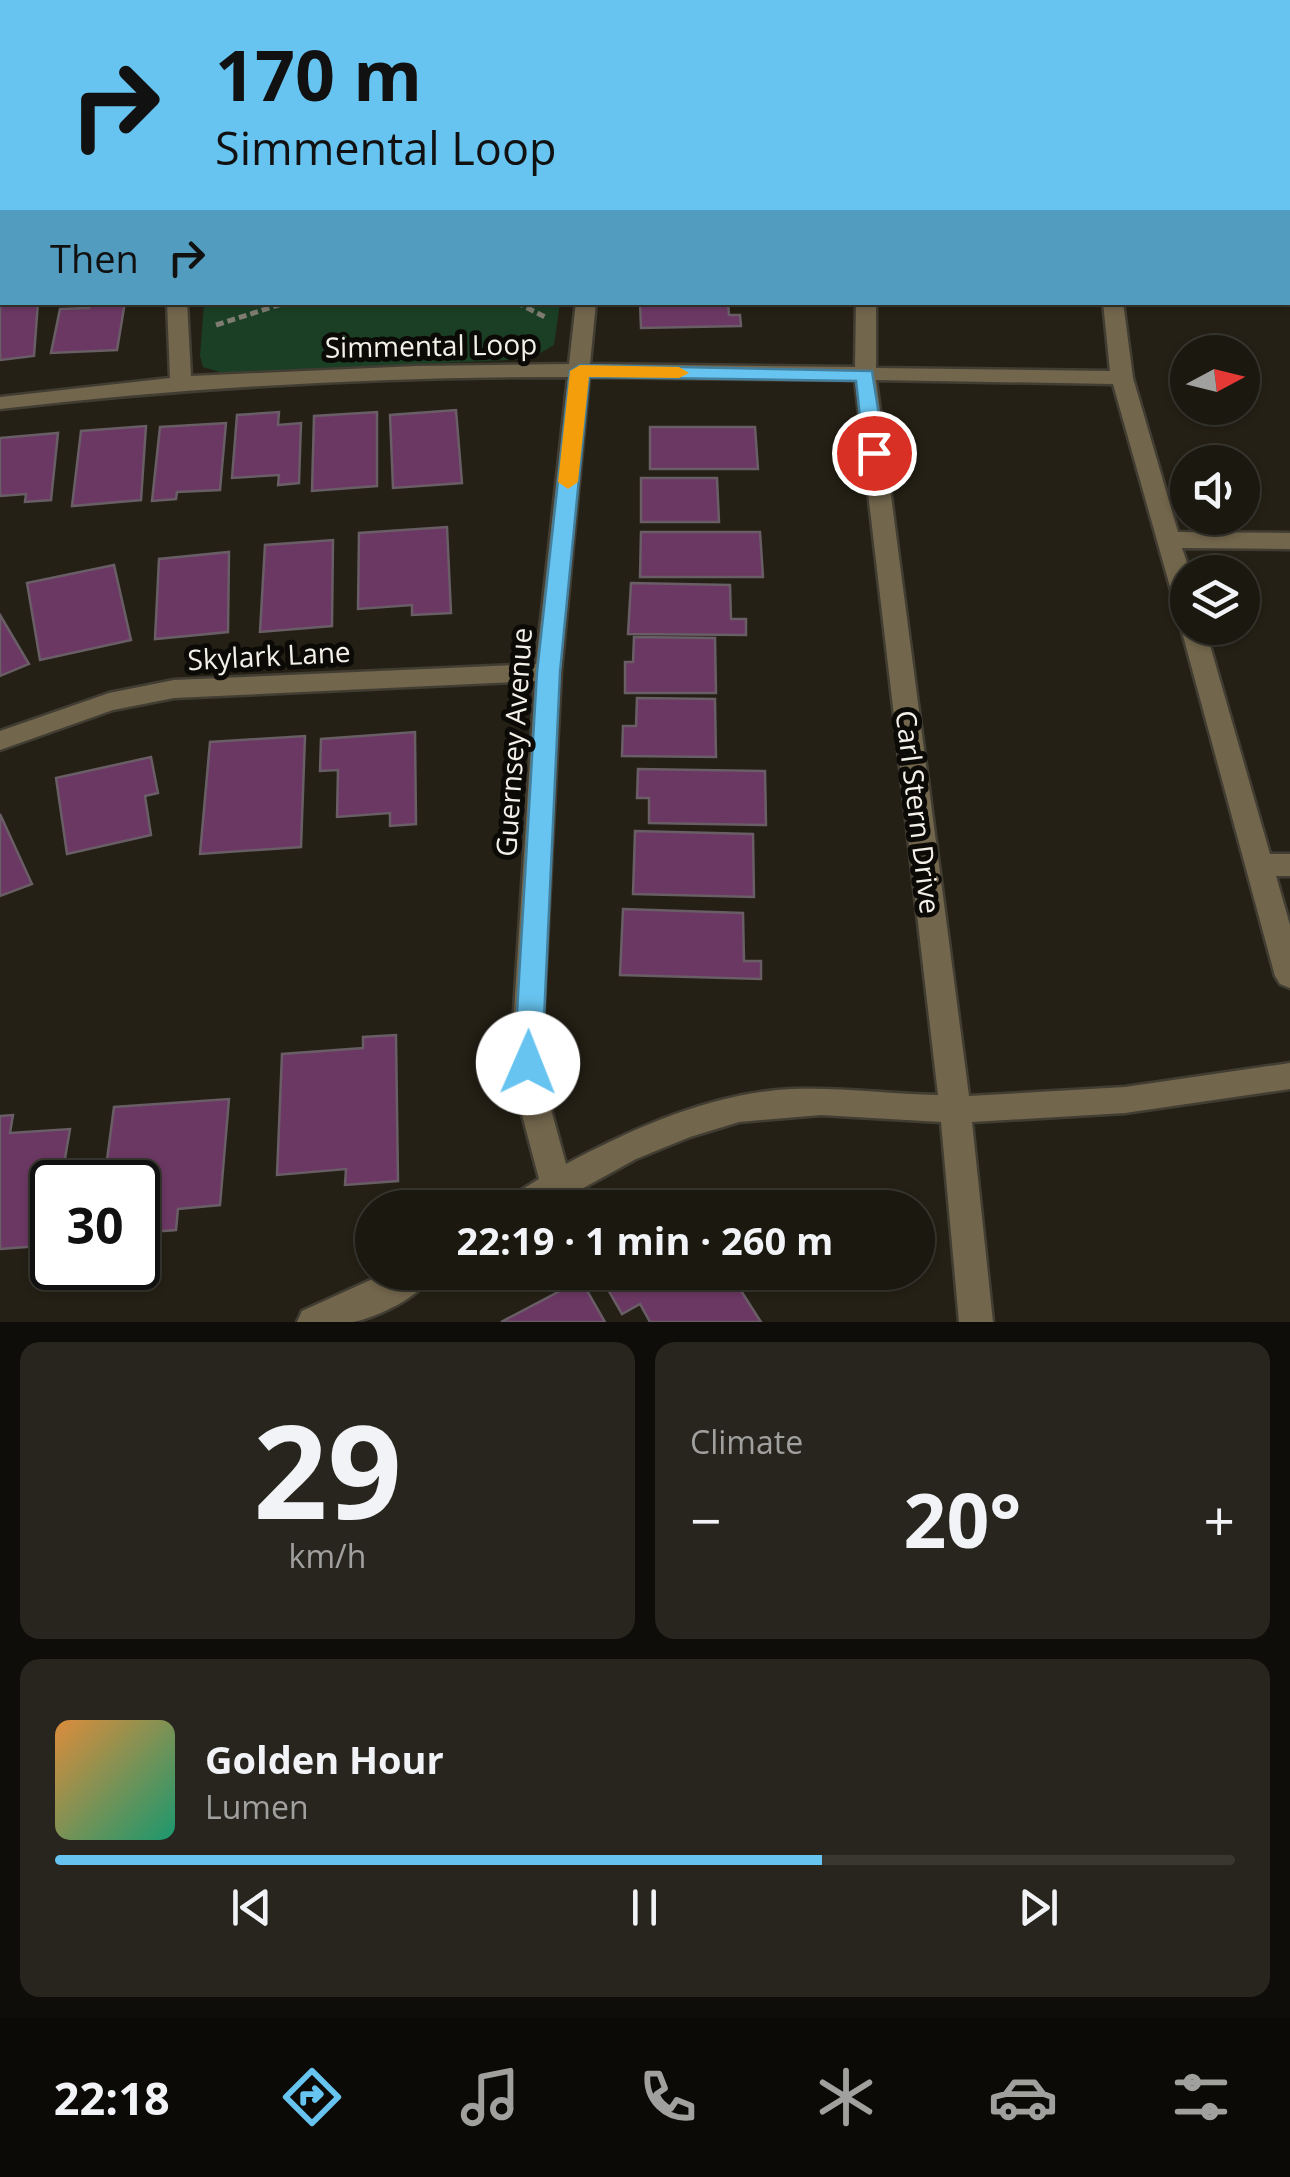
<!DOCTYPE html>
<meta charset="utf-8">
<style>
:root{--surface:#1b1810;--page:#28251e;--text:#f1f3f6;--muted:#a0a09f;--line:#393730;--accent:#67c4f0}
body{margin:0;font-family:"Open Sans",sans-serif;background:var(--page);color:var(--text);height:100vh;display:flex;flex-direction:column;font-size:38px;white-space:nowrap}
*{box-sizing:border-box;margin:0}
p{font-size:32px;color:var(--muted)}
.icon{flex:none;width:55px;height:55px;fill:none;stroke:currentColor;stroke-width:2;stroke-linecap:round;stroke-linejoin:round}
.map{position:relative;height:1322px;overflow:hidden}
.details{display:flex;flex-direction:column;gap:20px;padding:20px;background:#0f0d09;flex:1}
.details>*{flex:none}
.guide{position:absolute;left:0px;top:0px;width:1290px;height:305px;box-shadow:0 2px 8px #0004,0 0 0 2px var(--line);background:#67c4f0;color:#111;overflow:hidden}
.needle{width:65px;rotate:83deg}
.buttons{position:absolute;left:1170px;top:335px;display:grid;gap:20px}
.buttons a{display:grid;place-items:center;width:90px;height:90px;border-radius:50%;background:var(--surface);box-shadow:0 2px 8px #0004,0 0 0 2px var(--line);font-size:50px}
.speed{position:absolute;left:30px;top:1160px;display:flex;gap:20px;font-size:50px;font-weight:700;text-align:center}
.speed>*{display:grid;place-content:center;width:130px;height:130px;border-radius:50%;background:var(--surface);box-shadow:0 2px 8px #0004,0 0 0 2px var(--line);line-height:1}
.speed .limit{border:5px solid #111;border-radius:15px;background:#fff;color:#111}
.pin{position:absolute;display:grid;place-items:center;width:85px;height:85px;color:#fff;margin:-42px;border:5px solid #fff;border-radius:50%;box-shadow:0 2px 10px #0007}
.me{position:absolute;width:110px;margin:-55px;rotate:1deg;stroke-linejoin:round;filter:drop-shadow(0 0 8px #0008)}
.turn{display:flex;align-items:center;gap:35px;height:210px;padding:0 50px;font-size:45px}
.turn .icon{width:130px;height:130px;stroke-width:2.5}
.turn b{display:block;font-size:70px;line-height:85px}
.then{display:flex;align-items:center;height:95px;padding:0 50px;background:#0003;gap:20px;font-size:38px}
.big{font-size:75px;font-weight:700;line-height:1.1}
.details .card{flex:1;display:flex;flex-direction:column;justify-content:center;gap:15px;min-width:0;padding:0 35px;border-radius:20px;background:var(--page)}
.details .dial{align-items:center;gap:0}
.dial b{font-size:130px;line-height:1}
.song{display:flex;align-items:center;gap:30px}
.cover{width:120px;height:120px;border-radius:15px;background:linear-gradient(135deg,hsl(30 70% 55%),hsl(160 70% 35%))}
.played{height:10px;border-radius:5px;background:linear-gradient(90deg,var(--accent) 65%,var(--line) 65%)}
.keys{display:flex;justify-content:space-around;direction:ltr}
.heat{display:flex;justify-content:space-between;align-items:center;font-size:55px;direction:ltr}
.details .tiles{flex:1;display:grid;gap:20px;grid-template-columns:1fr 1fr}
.card:last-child{grid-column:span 2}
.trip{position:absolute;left:355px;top:1190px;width:580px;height:100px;border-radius:50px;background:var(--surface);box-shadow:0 2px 8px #0004,0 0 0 2px var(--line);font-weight:700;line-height:100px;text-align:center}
.menu{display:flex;height:160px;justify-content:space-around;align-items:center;background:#0b0a06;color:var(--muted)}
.menu .icon{width:70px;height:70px}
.menu .current{color:var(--accent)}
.menu b{font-size:45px;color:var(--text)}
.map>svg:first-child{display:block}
.green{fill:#1b3f24}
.building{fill:#6b3863;stroke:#695d66;stroke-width:2.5}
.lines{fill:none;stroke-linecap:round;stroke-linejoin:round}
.street-casing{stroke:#413d33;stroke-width:5}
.path{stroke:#7f7c72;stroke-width:5;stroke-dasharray:8 4;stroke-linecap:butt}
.street{fill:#72664c;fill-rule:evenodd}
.route{fill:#67c4f0;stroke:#437f9c;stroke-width:2.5}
.slow{fill:#f59e0b}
.labels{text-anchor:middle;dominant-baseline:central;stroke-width:10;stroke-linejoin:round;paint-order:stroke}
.street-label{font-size:28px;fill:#f2f0e8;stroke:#0c0a06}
</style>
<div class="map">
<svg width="1290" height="1322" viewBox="0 0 1290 1322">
<rect width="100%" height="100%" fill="#242015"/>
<path class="green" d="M204,303V302L560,303L554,345L530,359L223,373L203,367L200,356Z"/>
<g class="building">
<path d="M0,300L38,302L34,356L0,360Z"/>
<path d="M90,302H125L117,350L51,353L60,309L89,308Z"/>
<path d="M640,302H728L729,315H740L741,326L641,328Z"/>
<path d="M456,410L462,483L393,488L390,415Z"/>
<path d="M279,412L278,425L301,423L299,483L278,485L279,475L232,478L237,415Z"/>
<path d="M377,412V486L312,491L314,416Z"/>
<path d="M226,423L220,490L177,492L176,499L152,501L160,427Z"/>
<path d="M146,426L141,500L72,506L81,431Z"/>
<path d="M650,427H755L758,469H650Z"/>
<path d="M58,433L51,500L25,502L26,494L0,496V438Z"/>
<path d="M641,478H717L719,522H641Z"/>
<path d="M447,527L451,613L412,615V605L358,609L359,533Z"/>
<path d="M641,532H760L763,577H640Z"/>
<path d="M333,540L332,626L260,632L265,545Z"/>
<path d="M229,552L228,632L155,639L159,559Z"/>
<path d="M114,565L131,640L40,660L27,583Z"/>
<path d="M631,583L730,585L731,619H746V635L628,634Z"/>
<path d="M0,615L29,664L0,676Z"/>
<path d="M634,637L715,638L716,693H625V662H633Z"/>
<path d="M637,698L715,699L716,757L622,756L623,726H636Z"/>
<path d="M415,732L416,824L390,826V813L337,817L338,770L320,771L321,739Z"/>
<path d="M305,736L301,847L200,854L210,742Z"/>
<path d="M151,757L158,793L145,796L151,835L67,854L56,778Z"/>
<path d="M638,769L765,771L766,825L649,823V798H637Z"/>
<path d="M0,814L32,884L0,896Z"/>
<path d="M635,831L753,834L754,897L633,894Z"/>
<path d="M623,909L743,913L744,961H761V979L620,975Z"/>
<path d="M396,1035L398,1181L345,1185L346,1169L277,1175L282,1054L363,1048V1037Z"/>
<path d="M229,1099L220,1205L178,1209L176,1230L138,1233V1182H104L114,1107Z"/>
<path d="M13,1115L10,1133L70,1129L61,1182H52V1245L0,1249V1116Z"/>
<path d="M598,1272H729L761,1322H650L640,1304L622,1314Z"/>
<path d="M581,1280L605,1322H501Z"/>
</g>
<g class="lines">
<defs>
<g id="street">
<path d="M867,0H883L884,2H868Z"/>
<rect x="1288" y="111" width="2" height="10"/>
<path d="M0,167L2,168V179H0Z"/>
<path d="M1288,292H1290V304L1282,302H1288Z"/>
<path d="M167,302H187L191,376L416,366L569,364L576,302H596L590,364L855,367L856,302H876V368L1110,371L1103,302H1123L1133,378L1178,532L1290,533V549L1182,548L1190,572L1188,616L1176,608L1113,384L876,380L969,1096L1125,1087L1290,1063V1089L1125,1113L972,1122L993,1322H959L941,1122L821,1115L739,1122L690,1137L636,1159L547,1208H503L508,1198L539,1179L514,1084L512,1042L535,681L174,698L113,710L0,750V731L109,693L174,680L536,664L568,377C377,377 189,387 0,409V397L170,378ZM589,377L855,380L938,1095C889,1094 840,1087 792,1089C712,1093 636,1127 566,1164L544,1084L542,1042L561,672Z"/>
<path d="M1188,621V628H1205L1270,854H1290V876H1276L1290,925V988L1280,984L1275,976L1181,628Z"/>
<path d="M388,1272H433C423,1296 378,1317 353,1322C336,1322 315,1322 297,1322L302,1311Z"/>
</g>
</defs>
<use href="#street" class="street-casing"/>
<g class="path">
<path d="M516,302L547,318"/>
<path d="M216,325L288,302"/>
</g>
<use href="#street" class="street"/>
</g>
<path class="route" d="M580,365L872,371L885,453L874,459L864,453L856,381L589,377L560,672L542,1063L538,1071L528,1075L518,1071L514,1063L537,672L570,371Z"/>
<path class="slow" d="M580,365L679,367L689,373L679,378L589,377L578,482L568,489L558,482L570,371Z"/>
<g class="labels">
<g class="street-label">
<text transform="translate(431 345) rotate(-1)">Simmental Loop</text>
<text transform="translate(269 655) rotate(-3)">Skylark Lane</text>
<text transform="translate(513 742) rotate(-86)">Guernsey Avenue</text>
<text transform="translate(919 812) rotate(83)">Carl Stern Drive</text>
</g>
</g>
</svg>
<div class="buttons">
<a><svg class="needle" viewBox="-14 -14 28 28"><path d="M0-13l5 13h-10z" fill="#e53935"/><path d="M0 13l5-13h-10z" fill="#a0a09f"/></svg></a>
<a><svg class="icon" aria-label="sound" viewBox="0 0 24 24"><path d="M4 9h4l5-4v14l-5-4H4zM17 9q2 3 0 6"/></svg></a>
<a><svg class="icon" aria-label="layers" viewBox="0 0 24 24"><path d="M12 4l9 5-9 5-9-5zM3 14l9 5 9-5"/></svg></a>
</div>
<div class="speed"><div class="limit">30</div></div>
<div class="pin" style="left:874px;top:453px;background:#d93025"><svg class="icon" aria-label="arrive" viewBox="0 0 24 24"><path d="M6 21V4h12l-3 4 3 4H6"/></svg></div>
<svg class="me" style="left:528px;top:1063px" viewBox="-20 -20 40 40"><circle r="19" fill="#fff"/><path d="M0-13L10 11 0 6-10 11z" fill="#67c4f0"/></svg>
<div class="trip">22:19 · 1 min · 260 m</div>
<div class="guide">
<div class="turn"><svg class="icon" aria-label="right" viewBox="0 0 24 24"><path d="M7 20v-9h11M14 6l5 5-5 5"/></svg><div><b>170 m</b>Simmental Loop</div></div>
<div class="then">Then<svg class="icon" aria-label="right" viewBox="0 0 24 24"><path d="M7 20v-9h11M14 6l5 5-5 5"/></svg></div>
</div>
</div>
<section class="details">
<div class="tiles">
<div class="card dial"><b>29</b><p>km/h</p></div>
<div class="card"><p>Climate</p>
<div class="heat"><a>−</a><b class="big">20°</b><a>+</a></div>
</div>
<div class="card">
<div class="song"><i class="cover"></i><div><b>Golden Hour</b><p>Lumen</p></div></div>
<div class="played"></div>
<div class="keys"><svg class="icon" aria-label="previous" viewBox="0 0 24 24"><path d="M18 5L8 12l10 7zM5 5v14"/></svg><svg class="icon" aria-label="pause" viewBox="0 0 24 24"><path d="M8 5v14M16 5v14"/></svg><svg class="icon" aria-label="next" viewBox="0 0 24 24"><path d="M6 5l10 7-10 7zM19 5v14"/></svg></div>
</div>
</div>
</section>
<nav class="menu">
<b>22:18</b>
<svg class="icon current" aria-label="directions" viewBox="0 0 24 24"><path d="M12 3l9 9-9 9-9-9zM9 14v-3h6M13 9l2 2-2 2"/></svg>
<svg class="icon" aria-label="music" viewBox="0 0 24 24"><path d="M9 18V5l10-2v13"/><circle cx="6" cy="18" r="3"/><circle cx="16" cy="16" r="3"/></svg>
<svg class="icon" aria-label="phone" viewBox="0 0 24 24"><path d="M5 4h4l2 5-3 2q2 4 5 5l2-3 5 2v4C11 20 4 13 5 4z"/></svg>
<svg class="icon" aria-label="climate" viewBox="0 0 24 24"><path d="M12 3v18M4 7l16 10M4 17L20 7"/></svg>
<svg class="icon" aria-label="car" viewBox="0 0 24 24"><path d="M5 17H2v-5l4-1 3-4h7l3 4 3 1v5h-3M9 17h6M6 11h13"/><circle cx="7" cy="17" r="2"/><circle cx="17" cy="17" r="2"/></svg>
<svg class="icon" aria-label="filters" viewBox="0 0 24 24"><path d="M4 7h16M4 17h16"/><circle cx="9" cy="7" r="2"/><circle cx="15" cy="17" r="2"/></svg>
</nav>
